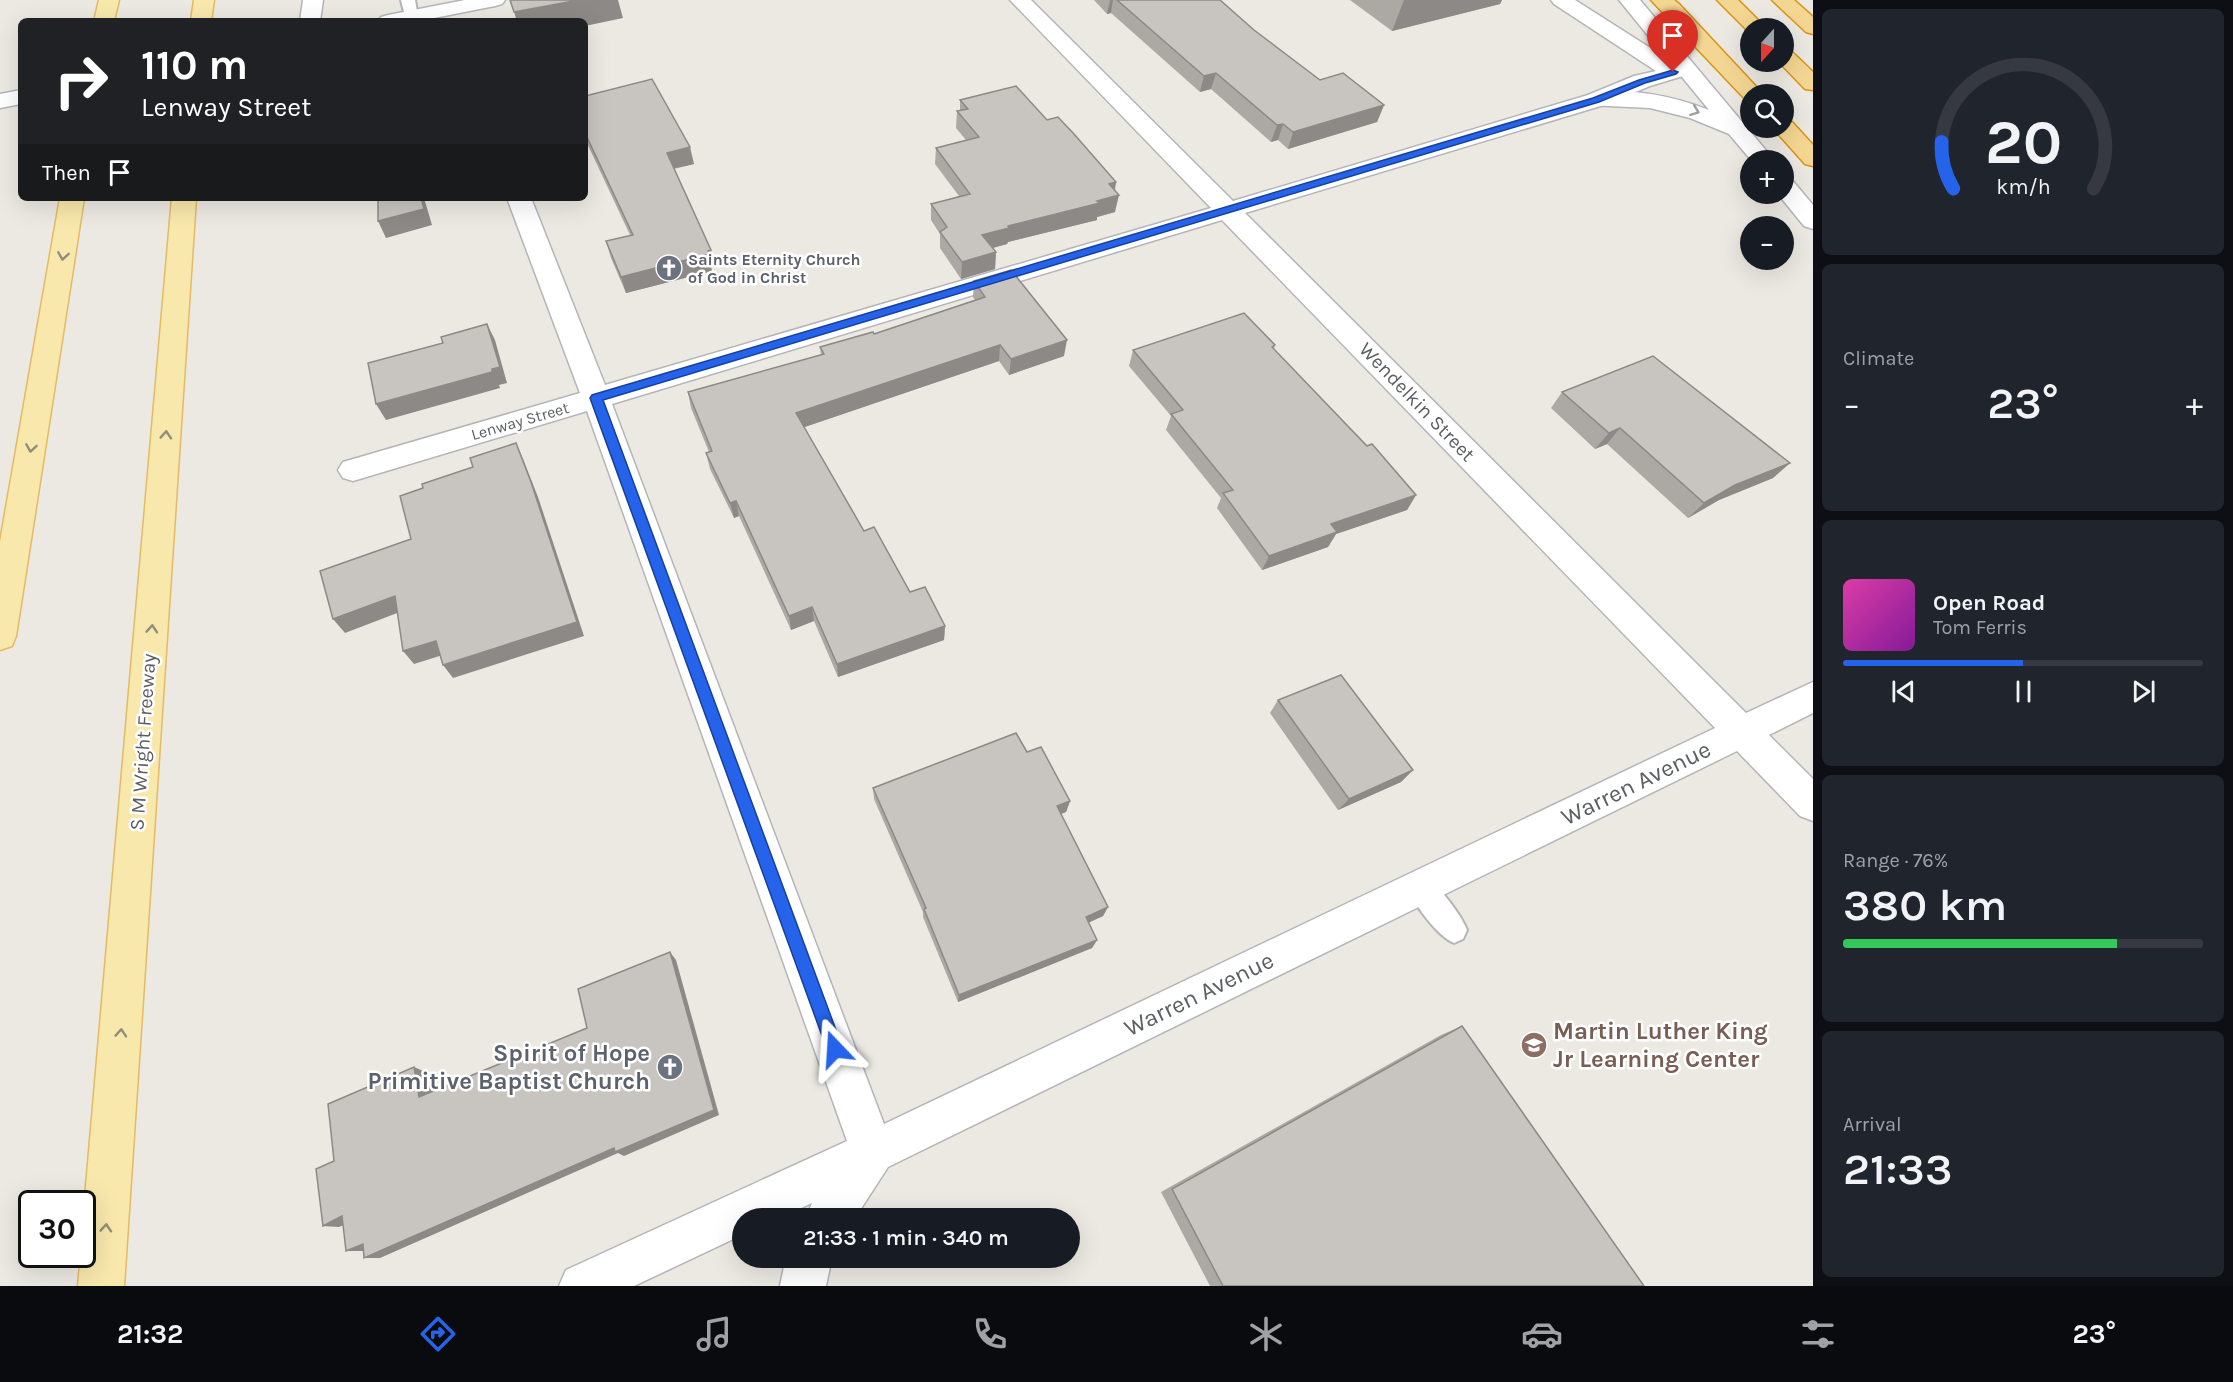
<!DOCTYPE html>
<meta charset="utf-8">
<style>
:root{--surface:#171b24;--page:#20242c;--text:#f1f3f6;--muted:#9ea1a6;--line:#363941;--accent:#2563eb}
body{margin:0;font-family:Karla,sans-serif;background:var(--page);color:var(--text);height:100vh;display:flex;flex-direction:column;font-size:22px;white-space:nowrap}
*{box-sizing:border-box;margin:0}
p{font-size:20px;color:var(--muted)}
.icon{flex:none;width:33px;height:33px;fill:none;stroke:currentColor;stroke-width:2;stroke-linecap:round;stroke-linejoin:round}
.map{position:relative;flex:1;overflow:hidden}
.side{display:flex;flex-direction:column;gap:9px;padding:9px;background:#0d0f14;width:420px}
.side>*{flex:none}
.guide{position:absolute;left:18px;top:18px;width:570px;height:183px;border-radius:9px;box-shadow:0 6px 24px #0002;background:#202124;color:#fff;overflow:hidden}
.needle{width:39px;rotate:201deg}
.tools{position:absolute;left:1740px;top:18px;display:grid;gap:12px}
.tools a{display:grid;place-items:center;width:54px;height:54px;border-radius:50%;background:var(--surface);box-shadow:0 6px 24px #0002;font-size:30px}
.speed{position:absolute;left:18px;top:1190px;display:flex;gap:12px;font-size:30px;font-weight:700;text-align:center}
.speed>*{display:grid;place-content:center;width:78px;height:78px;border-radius:50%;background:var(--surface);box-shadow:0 6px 24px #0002;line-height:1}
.speed .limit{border:3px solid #111;border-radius:9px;background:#fff;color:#111}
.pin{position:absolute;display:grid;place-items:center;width:51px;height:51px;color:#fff;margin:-62px -26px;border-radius:50% 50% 50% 0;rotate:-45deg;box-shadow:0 0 6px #0007}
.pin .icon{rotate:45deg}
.me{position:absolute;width:66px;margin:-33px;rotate:340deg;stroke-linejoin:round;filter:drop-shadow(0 0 4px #0008)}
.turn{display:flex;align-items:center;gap:21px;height:126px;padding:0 24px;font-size:27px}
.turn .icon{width:78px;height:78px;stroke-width:2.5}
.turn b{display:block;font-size:42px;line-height:51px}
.then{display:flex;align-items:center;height:57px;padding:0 24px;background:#0003;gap:12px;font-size:22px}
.big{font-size:45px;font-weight:600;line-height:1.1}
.side .widget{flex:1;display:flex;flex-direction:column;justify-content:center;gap:9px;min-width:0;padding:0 21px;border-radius:9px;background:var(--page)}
.side .dial{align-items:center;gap:0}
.dial svg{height:156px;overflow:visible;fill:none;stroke:var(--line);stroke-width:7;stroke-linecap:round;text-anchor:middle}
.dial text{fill:var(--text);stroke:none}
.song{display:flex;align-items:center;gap:18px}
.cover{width:72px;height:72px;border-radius:9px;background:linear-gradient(135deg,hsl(320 70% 55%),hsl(290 70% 35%))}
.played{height:6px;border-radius:3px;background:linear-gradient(90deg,var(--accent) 50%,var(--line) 50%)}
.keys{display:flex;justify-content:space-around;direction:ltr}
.heat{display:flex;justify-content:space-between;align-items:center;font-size:33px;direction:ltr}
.charge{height:9px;border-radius:4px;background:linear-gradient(90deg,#34c759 76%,var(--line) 0)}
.trip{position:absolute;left:732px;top:1208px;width:348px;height:60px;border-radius:30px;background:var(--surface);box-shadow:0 6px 24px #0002;font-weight:600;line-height:60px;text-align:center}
.tab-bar{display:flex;height:96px;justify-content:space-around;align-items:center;background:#090b0e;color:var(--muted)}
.tab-bar .icon{width:42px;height:42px}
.tab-bar .active{color:var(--accent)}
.tab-bar b{font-size:27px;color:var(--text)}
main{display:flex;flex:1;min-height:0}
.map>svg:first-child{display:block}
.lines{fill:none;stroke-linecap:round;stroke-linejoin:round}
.service-casing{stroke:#b3b5b9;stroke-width:4}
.minor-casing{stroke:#b3b5b9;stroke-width:3}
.secondary-casing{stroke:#b2b5b9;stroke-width:3}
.primary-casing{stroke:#e5ba63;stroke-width:3}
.motorway-casing{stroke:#db9313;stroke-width:3}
.service{fill:#fff;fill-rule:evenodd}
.minor{fill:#fff;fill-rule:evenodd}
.secondary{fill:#fff;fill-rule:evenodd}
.primary{fill:#f8e8ac;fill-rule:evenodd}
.motorway{fill:#f3d692;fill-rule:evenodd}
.wall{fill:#aca9a5}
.shaded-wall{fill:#8c8986}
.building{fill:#c8c4c0;stroke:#8c8986;stroke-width:1.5}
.oneway{stroke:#9d9ea1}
.oneway2{stroke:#928e7c}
.route{fill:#2563eb;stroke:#184099;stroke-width:1.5}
.labels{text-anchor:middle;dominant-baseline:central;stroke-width:5;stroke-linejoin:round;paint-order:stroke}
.far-worship-label{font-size:16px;font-weight:bold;fill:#5b616d;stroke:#fff;text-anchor:start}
.far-street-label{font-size:16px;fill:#5b5e62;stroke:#fff}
.street-label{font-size:20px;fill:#5b5e62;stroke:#fff}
.near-street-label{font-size:24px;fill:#5b5e62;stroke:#fff}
.near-education-label{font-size:24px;font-weight:bold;fill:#785e54;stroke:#fff;text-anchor:start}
.near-worship-label{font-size:24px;font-weight:bold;fill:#5b616d;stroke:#fff;text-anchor:end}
</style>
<main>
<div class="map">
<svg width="1813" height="1286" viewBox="0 0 1813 1286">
<rect width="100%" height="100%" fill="#ece9e2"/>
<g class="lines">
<defs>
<g id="service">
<path d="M401,0H415L418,17L416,20H406Z"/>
<path d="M1420,874C1436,881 1460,913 1467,930L1463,939L1454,943C1438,937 1414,904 1407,887L1411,878Z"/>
</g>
<g id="minor">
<path d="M303,0H323L320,21H300Z"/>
<path d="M465,0H505L502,4L495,6L419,21H378L381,17L388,15Z"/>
<path d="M1010,0H1031L1233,201L1588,95L1634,76L1656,71L1554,4L1551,0H1575L1677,65L1686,63L1693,65L1697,69L1693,73L1650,86L1604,105L1245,213L1746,713L1813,682V713L1769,735L1813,779V821L1800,816L1737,751L888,1167L855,1218H806L812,1203L780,1218H742V1235L634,1286H559L566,1270L847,1141L587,411L353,481L343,478L338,470L343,462L580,393L507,198H531L605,385L1211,208ZM1222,220L1715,728L884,1124L612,404Z"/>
<path d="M21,90V104L0,108V94Z"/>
<path d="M786,1257H832L826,1286H780Z"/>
</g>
<g id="secondary">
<path d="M1619,0H1640L1774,160H1751L1729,134L1690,118L1650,108L1588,105L1585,100L1588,95C1626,86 1673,96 1709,110Z"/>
<path d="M1784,178L1792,180L1813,205V229L1804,226L1778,194H1784Z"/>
</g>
<g id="primary">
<path d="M99,0H119L114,21H94Z"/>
<path d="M194,0H214L211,21H191Z"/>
<path d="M60,198H84L16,636L12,646L0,650V542Z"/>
<path d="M172,198H196L124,1286H78L81,1254H82V1232Z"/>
</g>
<g id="motorway">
<path d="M1651,0H1674L1679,4L1763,94H1750V100L1745,99Z"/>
<path d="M1717,0H1738L1766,28H1750L1749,32Z"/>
<path d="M1772,0H1794L1813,17V34L1806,32Z"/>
<path d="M1784,49L1791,51L1813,72V90L1805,89L1779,62H1784Z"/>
<path d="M1784,120L1792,122L1813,145V166L1805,164L1773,128H1784Z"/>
</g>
</defs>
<use href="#service" class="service-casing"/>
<use href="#minor" class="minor-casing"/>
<use href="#secondary" class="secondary-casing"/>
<use href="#primary" class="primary-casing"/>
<use href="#motorway" class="motorway-casing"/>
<use href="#service" class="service"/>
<use href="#minor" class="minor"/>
<use href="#secondary" class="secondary"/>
<use href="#primary" class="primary"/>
<use href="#motorway" class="motorway"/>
</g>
<g class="wall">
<path d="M1094,0H1220L1254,30L1320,80L1384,105L1377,122L1288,149L1278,140L1271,142L1211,89L1200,92L1111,13L1107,14Z"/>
<path d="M1350,0H1502L1500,4L1392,31Z"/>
<path d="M585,96L694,164L674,169L714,266L711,267L712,271L626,293L611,258L606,241L630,235L585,139Z"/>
<path d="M960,100L1047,120L1116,182L1115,191V212L1097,217V220L1008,242L1007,244L993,248L996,252L995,269L961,279L940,248V234L931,220V204L959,196L935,164L936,148L966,140L956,128L957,111L960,110Z"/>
<path d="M974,281L1064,356L1009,375L999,361L804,427L864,531L910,592L945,626L944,640L838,677L814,621L791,630L739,516L734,518L710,469L706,453L709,452L691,408L688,392L821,355L820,347L874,334L975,300L973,297Z"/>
<path d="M1275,345L1274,349L1367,446L1416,495L1407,510L1336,534L1328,547L1262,570L1217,508L1221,498L1166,430L1171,416L1129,366L1133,350Z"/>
<path d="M1562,392L1790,463L1773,478L1719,500L1688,518L1607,444L1595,449L1551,408Z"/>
<path d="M1278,700L1413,770L1401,782L1338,810L1270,713Z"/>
<path d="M1027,752L1070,801L1066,812L1061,814L1108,907L1103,916L1088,923L1097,940L1092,948L958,1002L923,917V912L874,799L873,788Z"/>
<path d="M1462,1026L1644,1286H1210L1161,1192L1441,1035Z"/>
</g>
<g class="shaded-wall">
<path d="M579,0H618L623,18L585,26V21H517L514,12Z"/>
<path d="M1110,0H1113L1111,13L1107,14Z"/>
<path d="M1404,0H1502L1500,4L1392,31Z"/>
<path d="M1216,73L1211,89L1200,92L1204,76Z"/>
<path d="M1384,105L1377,122L1288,149L1293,132Z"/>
<path d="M1283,124L1278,140L1271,142L1277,125Z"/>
<path d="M690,147L694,164L671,169L667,153Z"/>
<path d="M1116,182L1113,197L1119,195L1115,212L1097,217V220L1008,242L1007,244L981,251L982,235L1008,226L1097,201L1109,184Z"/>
<path d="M421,198H424L432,225L386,238L378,221Z"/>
<path d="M711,250L714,266L711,267L712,271L626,293L621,277Z"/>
<path d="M996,252L995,269L961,279L962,262Z"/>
<path d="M487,324L495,340L507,383L499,385L500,388L386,420L376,404Z"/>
<path d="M1067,340L1064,356L1009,375L1011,359Z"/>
<path d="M1000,345L999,361L799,429L796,413Z"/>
<path d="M1620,428L1607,444L1595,449L1609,433Z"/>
<path d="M516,443L523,459L538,497L584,636L453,678L443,665Z"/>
<path d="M1790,463L1773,478L1719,500L1688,518L1704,503L1735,485Z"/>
<path d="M1416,495L1407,510L1336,534L1328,547L1262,570L1269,556L1331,524Z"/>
<path d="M736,501L739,516L734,518L730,503Z"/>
<path d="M395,596L405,610L345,633L333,619Z"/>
<path d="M812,607L814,621L791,630L789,616Z"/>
<path d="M945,626L944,640L838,677L837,664Z"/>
<path d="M436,641L446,654L414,664L403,651Z"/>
<path d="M1413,770L1401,782L1338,810L1349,799Z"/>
<path d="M1070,801L1066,812L1053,817L1057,806Z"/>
<path d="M1108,907L1103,916L1081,926L1086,917Z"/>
<path d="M1097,940L1092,948L958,1002L959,995Z"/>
<path d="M670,952L676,960L719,1115L624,1156L618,1153L380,1258H364Z"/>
<path d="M414,1067L428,1073L433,1102L419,1097Z"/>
<path d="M342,1216L359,1218L339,1227L323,1226Z"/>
<path d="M363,1244L378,1245L363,1251H346Z"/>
</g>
<g class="building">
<path d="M510,0H579L514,12Z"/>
<path d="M1117,0H1220L1254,30L1320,80L1343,73L1384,105L1293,132L1283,124L1277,125L1216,73L1204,76Z"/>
<path d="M652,79L690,147L667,153L711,250L708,251L709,254L621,277L606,241L633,235L585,133V96Z"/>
<path d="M1016,86L1047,120L1058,117L1074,134L1116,182L1109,184L1119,195L1097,201L1100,203L1008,226L1009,228L982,235L996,252L962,262L940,232L947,227L931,204L970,194L936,148L979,137L957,111L968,109L960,100Z"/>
<path d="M378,198H421L424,209L378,221Z"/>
<path d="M1011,270L1067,340L1011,359L1000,345L796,413L864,531L874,527L910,592L925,587L945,626L837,664L812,607L789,616L736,501L730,503L706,453L712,451L688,392L824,354L820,347L873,332L874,334L985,297L974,281Z"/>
<path d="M1244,313L1275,345L1272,347L1367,446L1372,444L1416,495L1331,524L1337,532L1269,556L1223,493L1233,490L1171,414L1183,410L1133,350Z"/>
<path d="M487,324L500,367L492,369V372L376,404L368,363L443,343L441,337Z"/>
<path d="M1653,356L1790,463L1735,485L1704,503L1620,428L1609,433L1562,392Z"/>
<path d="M516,443L531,482L577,622L443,665L436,641L403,651L395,596L333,619L320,571L411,539L400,496L423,488L422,484L473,467L470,458Z"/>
<path d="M1341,675L1413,770L1349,799L1278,700Z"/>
<path d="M1016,733L1027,752L1041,747L1070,801L1057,806L1108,907L1086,917L1097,940L959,995L924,909L926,908L873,788Z"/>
<path d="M670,952L714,1110L615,1152L614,1148L364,1258L363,1244L346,1251L342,1216L323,1226L316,1169L334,1161L328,1104L414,1067L419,1097L587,1028L578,989Z"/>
<path d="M1462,1026L1644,1286H1223L1172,1189Z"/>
</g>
<defs><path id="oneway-chevron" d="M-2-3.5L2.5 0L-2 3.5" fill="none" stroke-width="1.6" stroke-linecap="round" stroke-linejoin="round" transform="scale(1.5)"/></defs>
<use class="oneway" href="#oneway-chevron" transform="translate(1695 111) rotate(21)"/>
<g class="oneway2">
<use href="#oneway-chevron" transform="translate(63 256) rotate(99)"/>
<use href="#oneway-chevron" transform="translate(166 435) rotate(-86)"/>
<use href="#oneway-chevron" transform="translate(31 448) rotate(99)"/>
<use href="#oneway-chevron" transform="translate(152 629) rotate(-86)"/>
<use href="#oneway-chevron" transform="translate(121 1033) rotate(-86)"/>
<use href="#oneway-chevron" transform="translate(106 1228) rotate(-86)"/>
</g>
<path class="route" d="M1673,70L1678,72L1676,74L1645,83L1599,102L603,400L843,1049L841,1055L835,1057L829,1055L590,398L592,395L1593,98L1639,80Z"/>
<defs>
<symbol id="church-disc" viewBox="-11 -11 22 22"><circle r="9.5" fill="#6b7280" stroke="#fff"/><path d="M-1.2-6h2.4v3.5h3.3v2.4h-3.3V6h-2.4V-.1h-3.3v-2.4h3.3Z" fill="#fff"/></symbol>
<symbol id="school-disc" viewBox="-11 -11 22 22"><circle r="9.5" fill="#8d6e63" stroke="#fff"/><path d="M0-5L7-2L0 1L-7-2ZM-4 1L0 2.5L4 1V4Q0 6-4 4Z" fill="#fff"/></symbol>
</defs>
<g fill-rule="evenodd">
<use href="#church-disc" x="654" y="253" width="30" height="30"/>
<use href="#school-disc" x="1519" y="1030" width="30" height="30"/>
<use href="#church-disc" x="655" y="1052" width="30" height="30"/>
</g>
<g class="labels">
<g class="far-worship-label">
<text x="688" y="259">Saints Eternity Church<tspan x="688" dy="18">of God in Christ</tspan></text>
</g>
<g class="far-street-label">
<text transform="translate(520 421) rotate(-16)">Lenway Street</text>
</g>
<g class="street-label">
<text transform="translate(1417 402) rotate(46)">Wendelkin Street</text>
<text transform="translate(143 742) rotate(-86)">S M Wright Freeway</text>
</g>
<g class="near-street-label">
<text transform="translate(1636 783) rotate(-26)">Warren Avenue</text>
<text transform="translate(1199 994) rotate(-26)">Warren Avenue</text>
</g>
<g class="near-education-label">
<text x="1553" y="1031">Martin Luther King<tspan x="1553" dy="28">Jr Learning Center</tspan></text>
</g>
<g class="near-worship-label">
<text x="650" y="1053">Spirit of Hope<tspan x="650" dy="28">Primitive Baptist Church</tspan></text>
</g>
</g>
</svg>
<div class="tools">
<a><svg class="needle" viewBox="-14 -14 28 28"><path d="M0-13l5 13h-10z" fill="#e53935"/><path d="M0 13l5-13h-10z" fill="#9ea1a6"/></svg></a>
<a><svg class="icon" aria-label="search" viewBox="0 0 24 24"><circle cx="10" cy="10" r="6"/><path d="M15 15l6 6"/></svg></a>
<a>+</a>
<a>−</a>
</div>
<div class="speed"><div class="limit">30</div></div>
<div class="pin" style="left:1673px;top:72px;background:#d93025"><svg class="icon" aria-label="arrive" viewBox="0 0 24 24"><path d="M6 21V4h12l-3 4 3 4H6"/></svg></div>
<svg class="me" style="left:835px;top:1049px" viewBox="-20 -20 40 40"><path d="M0-17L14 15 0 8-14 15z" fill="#2563eb" stroke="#fff" stroke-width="4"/></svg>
<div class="trip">21:33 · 1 min · 340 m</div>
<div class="guide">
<div class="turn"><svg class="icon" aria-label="right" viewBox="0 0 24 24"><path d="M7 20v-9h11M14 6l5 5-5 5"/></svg><div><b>110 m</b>Lenway Street</div></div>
<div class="then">Then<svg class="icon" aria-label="arrive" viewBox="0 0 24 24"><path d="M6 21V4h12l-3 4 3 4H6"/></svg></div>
</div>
</div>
<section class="side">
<div class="widget dial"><svg viewBox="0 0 100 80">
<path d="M14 69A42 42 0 1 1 86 69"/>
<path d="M14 69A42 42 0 0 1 8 45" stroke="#2563eb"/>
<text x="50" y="56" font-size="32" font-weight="700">20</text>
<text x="50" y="72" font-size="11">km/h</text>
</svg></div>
<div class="widget"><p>Climate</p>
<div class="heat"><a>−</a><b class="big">23°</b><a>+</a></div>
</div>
<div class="widget">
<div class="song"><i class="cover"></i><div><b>Open Road</b><p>Tom Ferris</p></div></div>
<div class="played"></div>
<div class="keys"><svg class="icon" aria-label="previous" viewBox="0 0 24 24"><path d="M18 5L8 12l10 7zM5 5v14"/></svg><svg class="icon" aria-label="pause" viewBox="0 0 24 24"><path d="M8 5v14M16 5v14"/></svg><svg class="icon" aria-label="next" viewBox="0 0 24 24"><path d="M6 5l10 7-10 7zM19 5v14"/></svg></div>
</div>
<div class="widget"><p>Range · 76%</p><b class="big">380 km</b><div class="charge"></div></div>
<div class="widget"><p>Arrival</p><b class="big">21:33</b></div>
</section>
</main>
<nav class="tab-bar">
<b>21:32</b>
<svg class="icon active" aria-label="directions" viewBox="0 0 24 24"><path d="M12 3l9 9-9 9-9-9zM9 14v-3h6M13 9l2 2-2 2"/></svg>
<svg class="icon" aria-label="music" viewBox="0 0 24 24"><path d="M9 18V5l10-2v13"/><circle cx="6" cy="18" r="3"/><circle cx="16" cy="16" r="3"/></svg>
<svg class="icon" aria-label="phone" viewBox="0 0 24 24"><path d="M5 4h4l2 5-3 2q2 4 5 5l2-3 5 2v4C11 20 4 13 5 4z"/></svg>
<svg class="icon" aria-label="climate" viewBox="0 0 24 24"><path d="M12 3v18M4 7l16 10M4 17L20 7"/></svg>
<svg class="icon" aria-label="car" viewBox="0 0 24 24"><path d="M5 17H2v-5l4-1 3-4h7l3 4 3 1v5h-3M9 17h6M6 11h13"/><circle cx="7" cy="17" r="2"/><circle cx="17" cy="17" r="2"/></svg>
<svg class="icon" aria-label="filters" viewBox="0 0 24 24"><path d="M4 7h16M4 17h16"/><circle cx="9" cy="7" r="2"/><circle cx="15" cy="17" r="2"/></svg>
<b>23°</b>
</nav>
